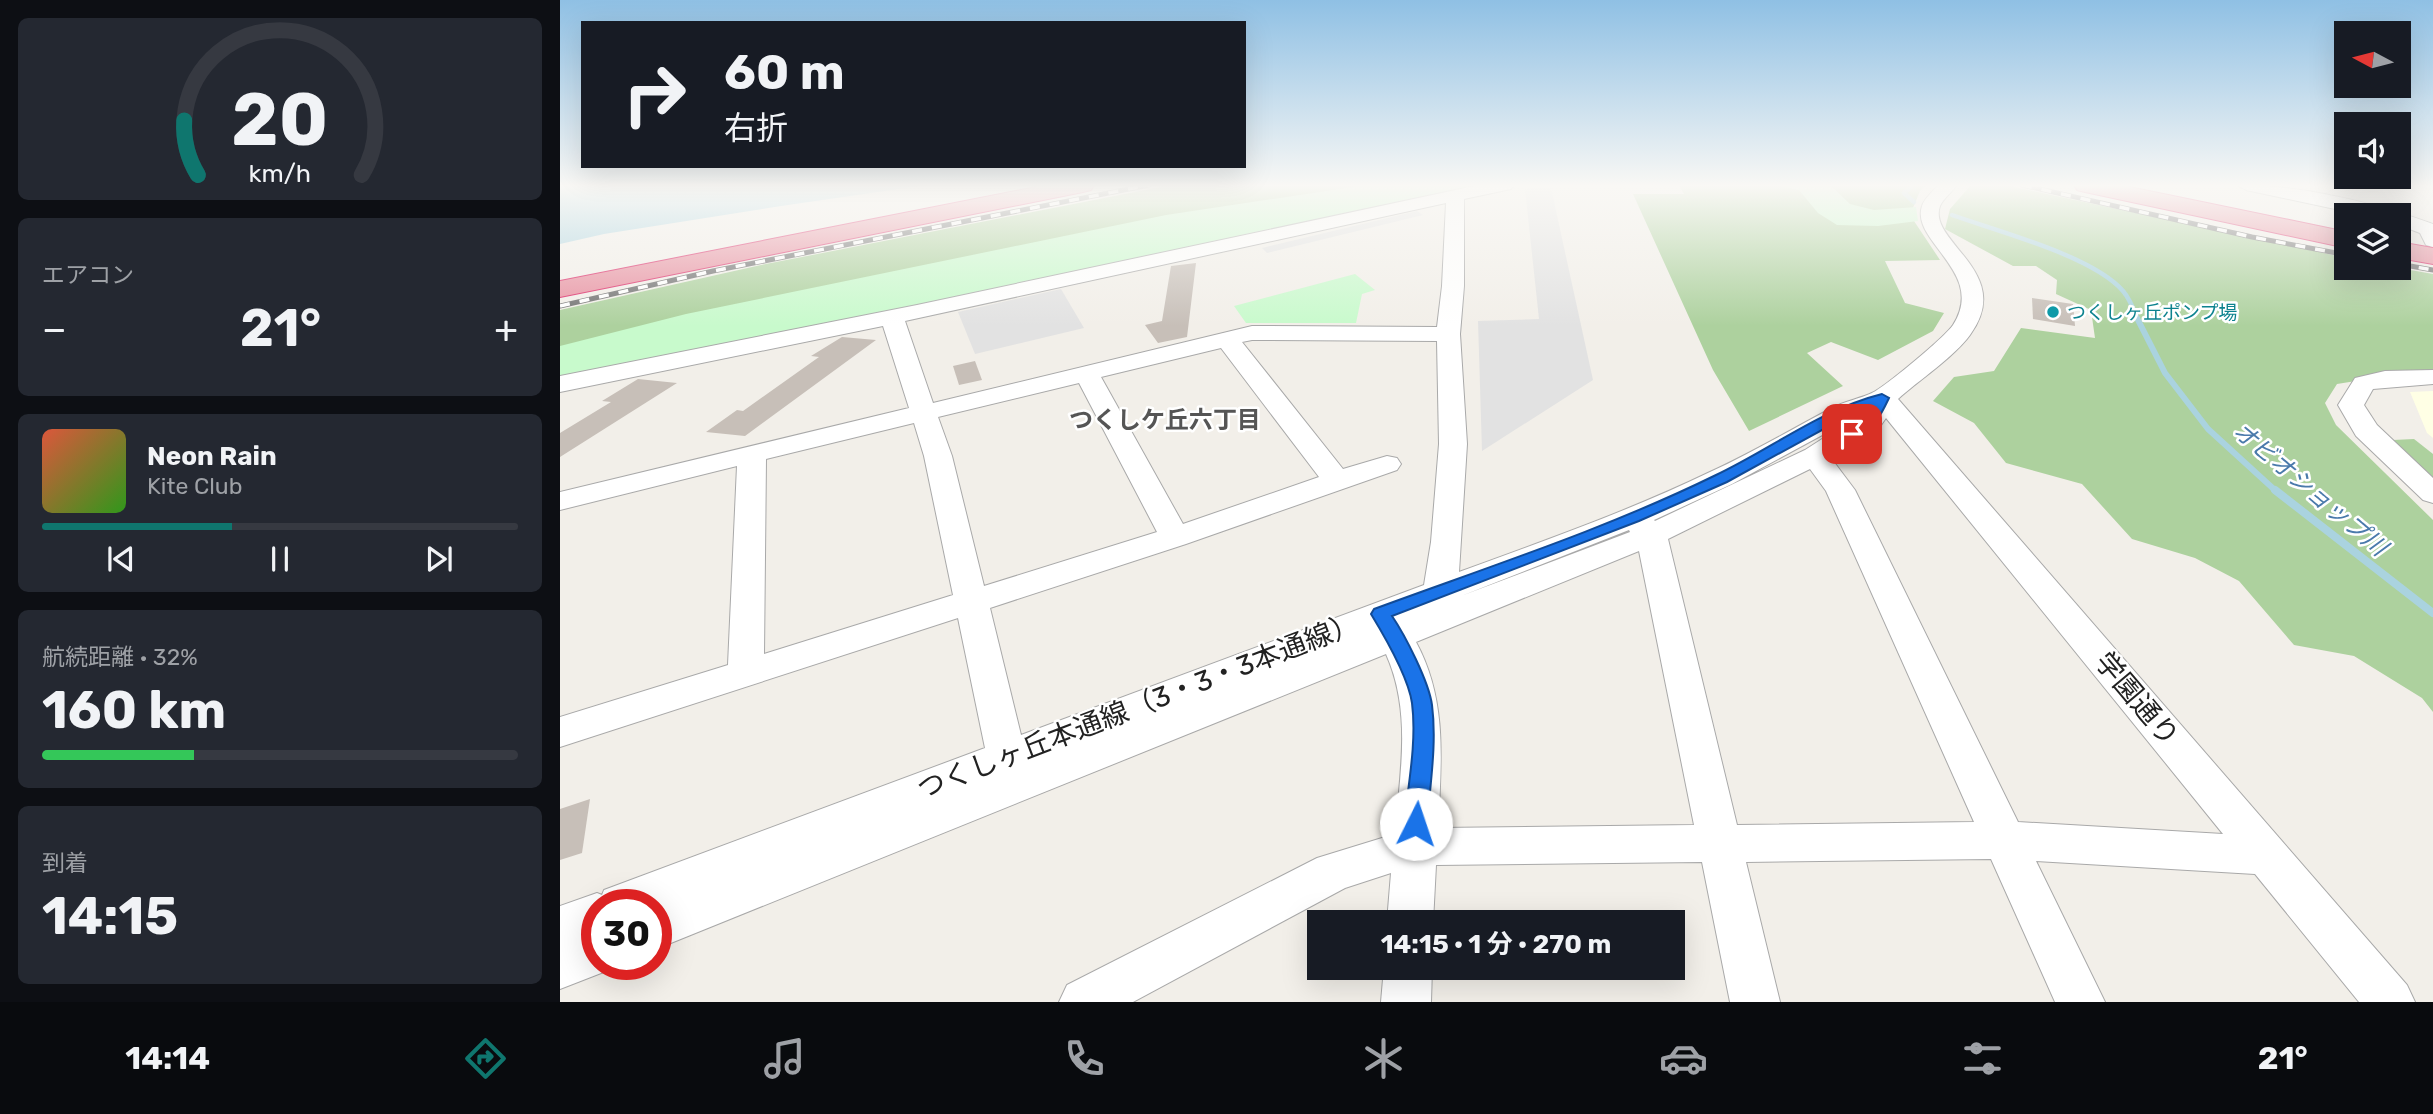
<!DOCTYPE html>
<html lang="ja">
<meta charset="utf-8">
<style>
:root{--surface:#171b24;--page:#242831;--text:#f1f3f6;--muted:#9ea1a6;--line:#363941;--accent:#0f766e}
body{margin:0;font-family:Rubik,"Noto Sans JP",sans-serif;background:var(--page);color:var(--text);height:100vh;display:flex;flex-direction:column;font-size:26px;white-space:nowrap}
*{box-sizing:border-box;margin:0}
p{font-size:23px;color:var(--muted)}
.icon{flex:none;width:38px;height:38px;fill:none;stroke:currentColor;stroke-width:2;stroke-linecap:round;stroke-linejoin:round}
.map{position:relative;flex:1;overflow:hidden}
.side{display:flex;flex-direction:column;gap:18px;padding:18px;background:#0d0f14;width:560px}
.side>*{flex:none}
.banner{position:absolute;left:21px;top:21px;width:665px;height:147px;border-radius:0px;box-shadow:0 7px 28px #0002;background:#171b24;color:var(--text);overflow:hidden}
.needle{width:46px;rotate:277deg}
.controls{position:absolute;left:1774px;top:21px;display:grid;gap:14px}
.controls a{display:grid;place-items:center;width:77px;height:77px;border-radius:0px;background:var(--surface);box-shadow:0 7px 28px #0002;font-size:35px}
.speed{position:absolute;left:21px;top:889px;display:flex;gap:14px;font-size:35px;font-weight:700;text-align:center}
.speed>*{display:grid;place-content:center;width:91px;height:91px;border-radius:50%;background:var(--surface);box-shadow:0 7px 28px #0002;line-height:1}
.speed .limit{border:10px solid #d22;background:#fff;color:#111}
.pin{position:absolute;display:grid;place-items:center;width:60px;height:60px;color:#fff;margin:-30px;border-radius:14px;box-shadow:0 4px 10px #0006}
.me{position:absolute;width:77px;margin:-38px;rotate:4deg;stroke-linejoin:round;filter:drop-shadow(0 0 5px #0008)}
.turn{display:flex;align-items:center;gap:24px;height:147px;padding:0 28px;font-size:32px}
.turn .icon{width:91px;height:91px;stroke-width:2.5}
.turn b{display:block;font-size:49px;line-height:60px}
.big{font-size:52px;font-weight:700;line-height:1.1}
.side .card{flex:1;display:flex;flex-direction:column;justify-content:center;gap:10px;min-width:0;padding:0 24px;border-radius:10px;background:var(--page)}
.side .dial{align-items:center;gap:0}
.dial svg{height:182px;overflow:visible;fill:none;stroke:var(--line);stroke-width:7;stroke-linecap:round;text-anchor:middle}
.dial text{fill:var(--text);stroke:none}
.song{display:flex;align-items:center;gap:21px}
.cover{width:84px;height:84px;border-radius:10px;background:linear-gradient(135deg,hsl(10 70% 55%),hsl(110 70% 35%))}
.played{height:7px;border-radius:4px;background:linear-gradient(90deg,var(--accent) 40%,var(--line) 40%)}
.keys{display:flex;justify-content:space-around;direction:ltr}
.heat{display:flex;justify-content:space-between;align-items:center;font-size:38px;direction:ltr}
.charge{height:10px;border-radius:5px;background:linear-gradient(90deg,#34c759 32%,var(--line) 0)}
.trip{position:absolute;left:747px;top:910px;width:378px;height:70px;border-radius:0px;background:var(--surface);box-shadow:0 7px 28px #0002;font-weight:700;line-height:70px;text-align:center}
.menu{display:flex;height:112px;justify-content:space-around;align-items:center;background:#090b0e;color:var(--muted)}
.menu .icon{width:49px;height:49px}
.menu .on{color:var(--accent)}
.menu b{font-size:32px;color:var(--text)}
main{display:flex;flex:1;min-height:0}
.map>svg:first-child{display:block}
.education{fill:#ffffe5}
.forest{fill:#add19e}
.park{fill:#c8facc}
.parking{fill:#e2e2e2}
.water{fill:#aad3df}
.lines{fill:none;stroke-linecap:round;stroke-linejoin:round}
.stream-far2{stroke:#aad3df;stroke-width:4.5}
.stream-far1{stroke:#aad3df;stroke-width:6}
.stream{stroke:#aad3df;stroke-width:8}
.building{fill:#c7bfb8}
.minor-casing{stroke:#a9a9a9;stroke-width:2}
.highway-casing{stroke:#dc2a67;stroke-width:2}
.minor{fill:#fff;fill-rule:evenodd}
.highway{fill:#e892a2;fill-rule:evenodd}
.rail-casing{stroke:#707070;stroke-width:5}
.rail{stroke:#fff;stroke-width:3.5;stroke-dasharray:10;stroke-linecap:butt}
.route{fill:#1a73e8;stroke:#114b97;stroke-width:2}
.culture-dot{fill:#0f9aa8;stroke:#fff;stroke-width:2.5}
.labels{text-anchor:middle;dominant-baseline:central;stroke-width:5;stroke-linejoin:round;paint-order:stroke}
.far-culture-label{font-size:19px;fill:#0d838f;stroke:#fff;text-anchor:start}
.neighbourhood-label{font-size:24px;font-weight:bold;fill:#555;stroke:#fff}
.water-label{font-size:24px;font-style:italic;fill:#4a7aab;stroke:#fff}
.near-street-label{font-size:28px;fill:#222;stroke:#fff}
</style>
<main>
<section class="side">
<div class="card dial"><svg viewBox="0 0 100 80">
<path d="M14 69A42 42 0 1 1 86 69"/>
<path d="M14 69A42 42 0 0 1 8 45" stroke="#0f766e"/>
<text x="50" y="56" font-size="32" font-weight="700">20</text>
<text x="50" y="72" font-size="11">km/h</text>
</svg></div>
<div class="card"><p>エアコン</p>
<div class="heat"><a>−</a><b class="big">21°</b><a>+</a></div>
</div>
<div class="card">
<div class="song"><i class="cover"></i><div><b>Neon Rain</b><p>Kite Club</p></div></div>
<div class="played"></div>
<div class="keys"><svg class="icon" aria-label="previous" viewBox="0 0 24 24"><path d="M18 5L8 12l10 7zM5 5v14"/></svg><svg class="icon" aria-label="pause" viewBox="0 0 24 24"><path d="M8 5v14M16 5v14"/></svg><svg class="icon" aria-label="next" viewBox="0 0 24 24"><path d="M6 5l10 7-10 7zM19 5v14"/></svg></div>
</div>
<div class="card"><p>航続距離 · 32%</p><b class="big">160 km</b><div class="charge"></div></div>
<div class="card"><p>到着</p><b class="big">14:15</b></div>
</section>
<div class="map">
<svg width="1873" height="1002" viewBox="0 0 1873 1002">
<rect width="100%" height="100%" fill="#f2efe9"/>
<path class="education" d="M1873,391V438L1867,433L1850,392Z"/>
<g class="forest">
<path d="M611,185H934L0,377V310L201,265Z"/>
<path d="M1119,185H1366L1360,191L1350,215L1380,260L1325,261L1345,303L1384,313L1373,331L1318,360L1271,342L1247,353L1283,386L1189,431L1153,370L1073,194H1124Z"/>
<path d="M1411,185H1445L1787,258V268H1839L1873,274V373H1846L1777,384L1765,403L1776,425L1873,520V712L1862,698L1794,656L1734,645L1679,581L1635,558L1572,539L1522,484L1446,463L1414,423L1373,401L1394,377L1434,371L1461,328L1535,338L1531,310L1496,294L1497,280L1476,266H1453L1385,229L1390,209Z"/>
<path d="M1854,439L1873,454V483L1833,440Z"/>
</g>
<g class="park">
<path d="M806,185H936L0,381V346L126,314L606,215Z"/>
<path d="M1213,185H1270L1290,204L1314,210L1356,207L1358,221L1318,226L1277,225L1258,213L1239,190Z"/>
<path d="M795,274L815,290L802,294L796,323H686L674,306Z"/>
</g>
<g class="parking">
<path d="M991,188L1033,380L922,451L918,321L979,319L965,189Z"/>
<path d="M857,211L863,215L707,253L702,248Z"/>
<path d="M501,289L524,328L415,354L398,312Z"/>
</g>
<path class="water" d="M0,185H366L221,206L44,234L0,244Z"/>
<g class="lines">
<g class="stream-far2">
<path d="M1353,185L1344,193L1354,202"/>
<path d="M1392,215C1437,231 1533,256 1563,291C1570,299 1574,310 1578,320"/>
</g>
<path class="stream-far1" d="M1577,318L1605,373L1648,429L1717,492"/>
<path class="stream" d="M1715,490L1873,613"/>
</g>
<g class="building">
<path d="M636,263L627,337L598,343L585,325L602,321L611,266Z"/>
<path d="M1472,298L1513,304L1515,326L1473,319Z"/>
<path d="M282,337L316,340L185,436L146,432L177,410L183,411L259,357L251,356Z"/>
<path d="M415,361L422,380L399,385L393,366Z"/>
<path d="M78,379L117,383L0,457V433L51,402L42,401Z"/>
<path d="M30,799L22,853L0,860V809Z"/>
</g>
<g class="lines">
<defs>
<g id="minor">
<path d="M919,185H954L951,189L904,199V286L900,334L907,444L899,572C984,541 1069,511 1150,472C1192,453 1232,429 1272,408C1285,401 1299,399 1312,393C1325,387 1385,337 1393,325C1427,272 1350,242 1362,206C1364,199 1373,191 1378,185H1397C1392,192 1383,199 1380,206C1367,242 1456,272 1410,335C1395,356 1358,381 1338,399L1847,985L1855,1002H1799L1695,874L1476,861L1545,1002H1495L1431,859L1186,862L1220,1002H1170L1142,862L876,865L873,922H827L831,873L785,888L573,1002H499L507,985L757,858L835,834C840,773 852,712 826,654L96,949V905H37V964H55L54,968L0,989V906L37,893L42,895L44,890L425,748L398,618L0,747V717L168,665L177,466L0,510V492L349,408L323,326L0,392V376L357,305ZM886,203L882,286L877,327L692,326L373,403L345,321ZM692,340L877,341L879,444L871,542L864,585L461,735L430,608L626,544L837,470L841,464L837,458L827,456L783,469L682,342ZM661,348L759,477L623,524L541,377ZM519,383L597,532L424,586L392,456L378,417ZM1301,414L1245,450L1095,521L1094,520L1172,484ZM1326,418L1663,834L1458,822L1295,490L1271,458L1319,428ZM354,423L364,456L393,595L204,654L206,459ZM1250,469L1266,491L1414,822L1177,825L1108,539ZM1069,530L1070,532L901,596ZM1079,551L1134,825L878,828C881,763 888,701 856,642Z"/>
<path d="M1677,185C1741,185 1815,203 1873,224V247L1866,245L1860,233L1839,225V215H1803L1686,190Z"/>
<path d="M1873,370V384L1813,389L1804,405L1817,425L1873,478V503L1863,500L1796,436L1778,405L1795,378L1825,371Z"/>
<path d="M824,968H872L871,1002H821Z"/>
</g>
<g id="highway">
<path d="M486,185H534L531,190L523,192L0,297V281Z"/>
<path d="M1514,185H1560L1787,232V248L1525,192L1517,190Z"/>
<path d="M1839,242L1873,248V264L1839,258Z"/>
</g>
</defs>
<use href="#minor" class="minor-casing"/>
<use href="#highway" class="highway-casing"/>
<use href="#minor" class="minor"/>
<use href="#highway" class="highway"/>
<defs>
<g id="rail">
<path d="M1462,185L1692,237L1787,255"/>
<path d="M1839,264L1873,270"/>
<path d="M0,306L153,271L589,185"/>
</g>
</defs>
<use href="#rail" class="rail-casing"/>
<use href="#rail" class="rail"/>
</g>
<linearGradient id="sky" x2="0" y2="1"><stop stop-color="#8fc0e4"/><stop offset="0.57" stop-color="#f9f8f5"/><stop offset="1" stop-color="#f9f8f5" stop-opacity="0"/></linearGradient>
<rect width="1873" height="326" fill="url(#sky)"/>
<path class="route" d="M1322,394L1329,398C1320,417 1313,431 1292,438L1284,434L1304,420L1311,407L1293,413L1167,482L1079,521L832,616C845,635 869,682 872,705C877,744 870,785 867,824L864,831L856,834L848,831L844,824C848,786 857,742 852,703C848,676 825,637 811,614L814,609C928,567 1046,529 1156,475C1211,449 1262,409 1322,394Z"/>
<circle class="culture-dot" cx="1493" cy="312" r="7"/>
<g class="labels">
<g class="far-culture-label">
<text x="1507" y="312">つくしヶ丘ポンプ場</text>
</g>
<g class="neighbourhood-label">
<text x="605" y="420">つくしケ丘六丁目</text>
</g>
<g class="water-label">
<text transform="translate(1750 489) rotate(40)">オビオショップ川</text>
</g>
<g class="near-street-label">
<text transform="translate(1577 699) rotate(50)">学園通り</text>
<text transform="translate(578 706) rotate(-21)">つくしヶ丘本通線（3・3・3本通線）</text>
</g>
</g>
</svg>
<div class="controls">
<a><svg class="needle" viewBox="-14 -14 28 28"><path d="M0-13l5 13h-10z" fill="#e53935"/><path d="M0 13l5-13h-10z" fill="#9ea1a6"/></svg></a>
<a><svg class="icon" aria-label="sound" viewBox="0 0 24 24"><path d="M4 9h4l5-4v14l-5-4H4zM17 9q2 3 0 6"/></svg></a>
<a><svg class="icon" aria-label="layers" viewBox="0 0 24 24"><path d="M12 4l9 5-9 5-9-5zM3 14l9 5 9-5"/></svg></a>
</div>
<div class="speed"><div class="limit">30</div></div>
<div class="pin" style="left:1292px;top:434px;background:#d93025"><svg class="icon" aria-label="arrive" viewBox="0 0 24 24"><path d="M6 21V4h12l-3 4 3 4H6"/></svg></div>
<svg class="me" style="left:856px;top:824px" viewBox="-20 -20 40 40"><circle r="19" fill="#fff"/><path d="M0-13L10 11 0 6-10 11z" fill="#1a73e8"/></svg>
<div class="trip">14:15 · 1 分 · 270 m</div>
<div class="banner">
<div class="turn"><svg class="icon" aria-label="right" viewBox="0 0 24 24"><path d="M7 20v-9h11M14 6l5 5-5 5"/></svg><div><b>60 m</b>右折</div></div>
</div>
</div>
</main>
<nav class="menu">
<b>14:14</b>
<svg class="icon on" aria-label="directions" viewBox="0 0 24 24"><path d="M12 3l9 9-9 9-9-9zM9 14v-3h6M13 9l2 2-2 2"/></svg>
<svg class="icon" aria-label="music" viewBox="0 0 24 24"><path d="M9 18V5l10-2v13"/><circle cx="6" cy="18" r="3"/><circle cx="16" cy="16" r="3"/></svg>
<svg class="icon" aria-label="phone" viewBox="0 0 24 24"><path d="M5 4h4l2 5-3 2q2 4 5 5l2-3 5 2v4C11 20 4 13 5 4z"/></svg>
<svg class="icon" aria-label="climate" viewBox="0 0 24 24"><path d="M12 3v18M4 7l16 10M4 17L20 7"/></svg>
<svg class="icon" aria-label="car" viewBox="0 0 24 24"><path d="M5 17H2v-5l4-1 3-4h7l3 4 3 1v5h-3M9 17h6M6 11h13"/><circle cx="7" cy="17" r="2"/><circle cx="17" cy="17" r="2"/></svg>
<svg class="icon" aria-label="filters" viewBox="0 0 24 24"><path d="M4 7h16M4 17h16"/><circle cx="9" cy="7" r="2"/><circle cx="15" cy="17" r="2"/></svg>
<b>21°</b>
</nav>
